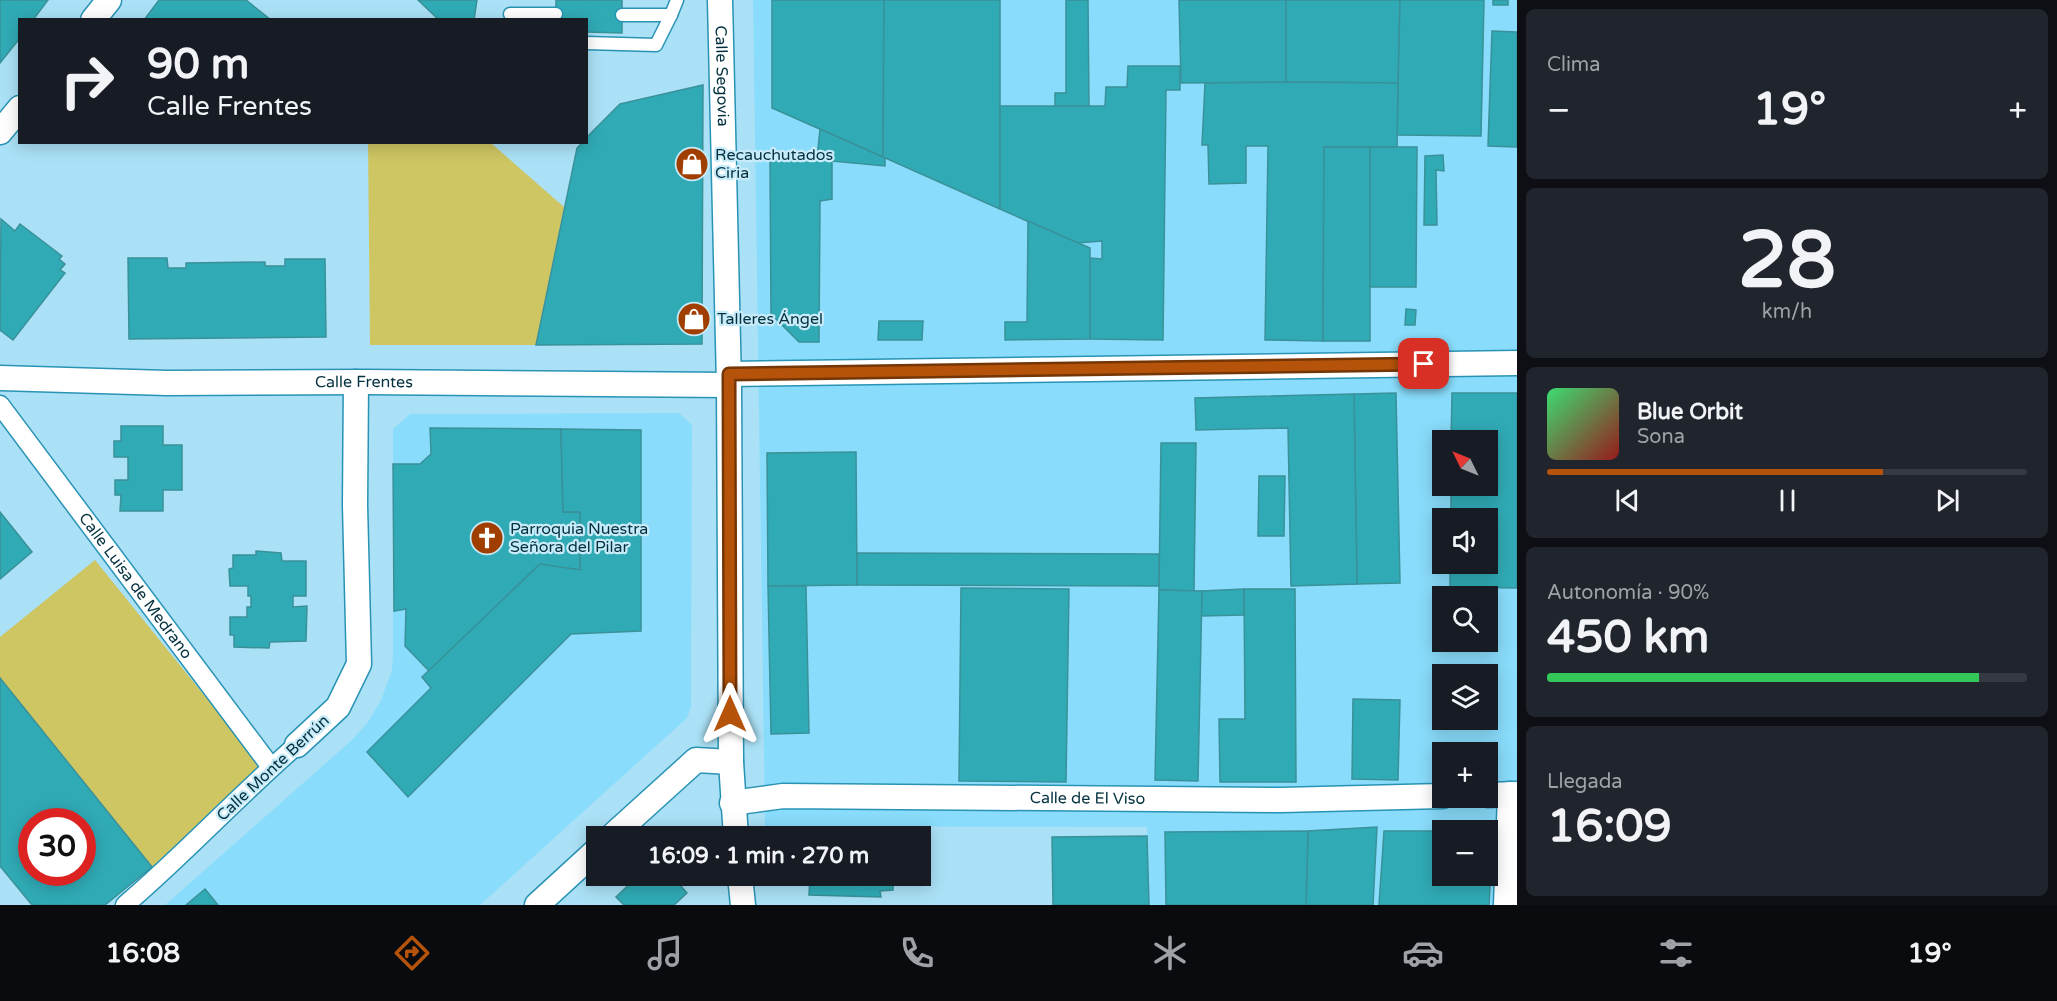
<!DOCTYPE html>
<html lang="es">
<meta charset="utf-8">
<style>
:root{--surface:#171b24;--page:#20242c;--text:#f1f3f6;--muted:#9ea1a6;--line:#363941;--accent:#b45309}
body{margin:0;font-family:"Varela Round",sans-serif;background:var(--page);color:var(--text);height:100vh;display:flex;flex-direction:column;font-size:22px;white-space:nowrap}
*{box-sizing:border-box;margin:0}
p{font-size:20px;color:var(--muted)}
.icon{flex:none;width:33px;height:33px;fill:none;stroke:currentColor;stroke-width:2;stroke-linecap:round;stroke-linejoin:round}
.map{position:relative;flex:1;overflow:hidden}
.drawer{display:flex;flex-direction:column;gap:9px;padding:9px;background:#0d0f14;width:540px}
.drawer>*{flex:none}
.banner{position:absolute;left:18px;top:18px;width:570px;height:126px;border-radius:0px;box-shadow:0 3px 15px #0003;background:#171b24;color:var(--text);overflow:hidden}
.needle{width:39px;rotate:313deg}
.buttons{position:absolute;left:1432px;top:430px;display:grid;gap:12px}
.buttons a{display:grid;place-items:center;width:66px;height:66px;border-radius:0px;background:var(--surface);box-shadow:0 3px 15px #0003;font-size:30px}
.speed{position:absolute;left:18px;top:808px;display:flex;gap:12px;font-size:30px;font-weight:700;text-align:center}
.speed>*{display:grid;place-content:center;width:78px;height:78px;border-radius:50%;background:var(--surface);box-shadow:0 3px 15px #0003;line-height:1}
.speed .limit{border:9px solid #d22;background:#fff;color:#111}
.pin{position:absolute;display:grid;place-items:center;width:51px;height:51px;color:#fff;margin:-26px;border-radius:12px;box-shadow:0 3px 9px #0006}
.me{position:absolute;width:66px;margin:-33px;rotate:0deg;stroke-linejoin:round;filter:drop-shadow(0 0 4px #0008)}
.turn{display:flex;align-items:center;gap:21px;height:126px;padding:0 30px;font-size:27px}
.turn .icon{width:78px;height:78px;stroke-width:2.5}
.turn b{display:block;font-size:42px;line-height:51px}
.big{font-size:45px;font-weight:700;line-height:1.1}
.drawer .tile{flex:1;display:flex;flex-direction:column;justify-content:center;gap:9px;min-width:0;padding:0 21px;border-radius:9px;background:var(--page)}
.drawer .dial{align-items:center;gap:0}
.dial b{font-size:78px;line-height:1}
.song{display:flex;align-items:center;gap:18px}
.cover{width:72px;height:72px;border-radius:9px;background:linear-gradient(135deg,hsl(140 70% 55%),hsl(0 70% 35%))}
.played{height:6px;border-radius:3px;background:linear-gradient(90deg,var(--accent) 70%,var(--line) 70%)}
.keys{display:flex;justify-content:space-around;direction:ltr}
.heat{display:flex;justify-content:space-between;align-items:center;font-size:33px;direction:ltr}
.charge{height:9px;border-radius:4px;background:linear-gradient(90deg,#34c759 90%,var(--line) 0)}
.trip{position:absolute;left:586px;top:826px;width:345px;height:60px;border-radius:0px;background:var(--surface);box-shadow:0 3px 15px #0003;font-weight:700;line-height:60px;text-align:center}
.dock{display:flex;height:96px;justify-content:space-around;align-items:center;background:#090b0e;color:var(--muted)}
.dock .icon{width:42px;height:42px}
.dock .active{color:var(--accent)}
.dock b{font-size:27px;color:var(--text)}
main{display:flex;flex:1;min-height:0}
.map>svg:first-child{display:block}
.built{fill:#89dcfb;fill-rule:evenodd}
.green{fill:#cec563}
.building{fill:#30abb6;stroke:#399199;stroke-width:1.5;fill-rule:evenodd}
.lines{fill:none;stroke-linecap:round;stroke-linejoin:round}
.service-casing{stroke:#2893b4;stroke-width:15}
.pedestrian-casing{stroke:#2893b4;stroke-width:21}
.minor-casing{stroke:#2893b4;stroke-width:27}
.service{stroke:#fff;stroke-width:12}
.pedestrian{stroke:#fff;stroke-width:18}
.minor{stroke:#fff;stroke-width:24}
.route-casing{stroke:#753606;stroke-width:15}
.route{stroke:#b45309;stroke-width:10}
.labels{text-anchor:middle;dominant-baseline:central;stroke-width:4.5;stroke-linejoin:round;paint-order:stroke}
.street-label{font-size:16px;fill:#04313f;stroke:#c7ebf9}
.poi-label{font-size:16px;fill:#04313f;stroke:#c7ebf9;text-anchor:start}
</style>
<main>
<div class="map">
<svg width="1517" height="905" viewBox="0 0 1517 905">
<rect width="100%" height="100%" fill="#abe1f6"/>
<g class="built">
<path d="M753,0H1517V905H1149L1147,827L765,826ZM1443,441H1488V486H1443ZM1443,519H1488V564H1443ZM1443,597H1488V642H1443ZM1443,675H1488V720H1443ZM1443,753H1488V798H1443ZM1443,831H1488V876H1443Z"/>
<path d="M679,413L692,425L691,707L687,718L480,905H165L352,740L368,722L381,700L392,670L393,653V429L410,414Z"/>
</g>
<g class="green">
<path d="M368,143H491L564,207L536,345H370Z"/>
<path d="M95,560L262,767L152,867L0,678V637Z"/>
</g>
<g class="building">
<path d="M0,0H48L33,20H20V38L0,63Z"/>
<path d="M159,0H246L271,20H144Z"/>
<path d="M418,0H477L474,20H439Z"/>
<path d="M556,0H622V33L586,32V20H556Z"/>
<path d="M772,0H884L883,157L772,108Z"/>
<path d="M884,0H1000V209L883,157Z"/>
<path d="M1066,0H1088L1089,106H1055V93H1066Z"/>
<path d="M1179,0H1286V82L1181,83Z"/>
<path d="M1286,0H1400L1398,83L1286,82Z"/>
<path d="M1400,0H1484L1481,136L1397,135Z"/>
<rect x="1493" y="0" width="15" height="5"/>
<path d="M1492,31L1517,32V147L1488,146Z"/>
<path d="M1128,66H1180V90H1166L1163,340L1090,339V258L1102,259V241L1077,243L1000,209V106H1105L1106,87H1127Z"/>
<path d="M1286,82L1398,83L1397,147H1324L1323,341L1265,340L1268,146H1246V183L1209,184L1208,145H1202L1205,83Z"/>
<path d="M703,85L702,344L536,345L577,148L583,142H586V138L620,104Z"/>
<path d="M820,129L885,158V166L832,161V199L820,201L819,342H799L771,314L770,158H817Z"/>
<path d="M1324,147H1370V341H1323Z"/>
<path d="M1370,147H1417L1416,287H1370Z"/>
<path d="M1443,155L1444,171L1436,170L1437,225H1424L1425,156Z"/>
<path d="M1,219L15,231L20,224L62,256L59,259L65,264L60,270L65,273L13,340L0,330Z"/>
<path d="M1028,221L1090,248V339L1005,340V322H1027Z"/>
<path d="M128,258H167L168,268H186V263L265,262V266H285V259H325L326,337L129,339Z"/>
<path d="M1406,309L1416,310L1415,325H1405Z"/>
<path d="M879,321H923L922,340H878Z"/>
<path d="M1396,393L1400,583L1357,584L1354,394Z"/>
<path d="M1452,393H1517V588L1450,587V564H1488V519H1451V486H1488V441H1451Z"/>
<path d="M1354,394L1357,584L1291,586L1288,428L1196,430L1195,398Z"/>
<path d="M121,426H163V445H182V490H163V511H120L121,495H115V480H128V457H114V441H121Z"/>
<path d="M430,428L561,429L563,512H580V570L540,564L429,671L405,646L406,609L394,611L393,464H420L431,454Z"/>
<path d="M561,429L641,430V631L571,634L408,797L367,752L431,688L422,677L540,564L580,570V512H563Z"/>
<path d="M1161,443H1196L1194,591L1159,590Z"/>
<path d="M856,452L857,585L768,586L767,453Z"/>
<path d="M1259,476H1285L1284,536H1258Z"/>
<path d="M0,512L32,552L0,579Z"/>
<path d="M256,551L281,553L282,561H306V596H293V607L307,606L306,641L270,642L269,648L234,647V635H230V617H247V607H251V596H248V586H230L229,569L233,568V555H256Z"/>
<path d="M857,553L1159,554V586L857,585Z"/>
<path d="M768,586H806L809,733L771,734Z"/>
<path d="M961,588L1069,589L1066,782L959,781Z"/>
<path d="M1244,589V615L1201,616L1202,591Z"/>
<path d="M1244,589H1295L1296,782H1220L1219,719H1245Z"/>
<path d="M1159,590L1202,591L1198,781L1155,780Z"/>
<path d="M0,678L152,867L105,905H32L0,866ZM32,822H82V873H32Z"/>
<path d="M1353,699L1400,700L1398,780L1352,779Z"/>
<path d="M1377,827L1373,905H1306L1308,831Z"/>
<path d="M1308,831L1306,905H1166L1165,832Z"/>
<path d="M1384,831H1443V876H1488V832H1493L1489,905H1379Z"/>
<path d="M1147,836L1149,905H1053L1052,837Z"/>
<path d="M638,876H672L687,893L674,905H624L616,897Z"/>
<path d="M810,876H893V890L880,891L881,897L809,895Z"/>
<path d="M205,889L218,905H186Z"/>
</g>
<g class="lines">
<defs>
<g id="service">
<path d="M510,14H556"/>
<path d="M622,15H671L677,0"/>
<path d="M586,43L656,45L671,15"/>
</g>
<g id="pedestrian">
<path id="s1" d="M0,405L271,767"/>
<path d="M125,905C185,854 238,796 297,745"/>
</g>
<g id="minor">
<path id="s2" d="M720,0L729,385L731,762L736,837"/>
<path d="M93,20L109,0"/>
<path d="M0,132L20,108"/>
<path d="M729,374L1517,363"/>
<path id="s3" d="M0,378L167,383L366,382L729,385"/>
<path d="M297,745L338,707L359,664L355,505L356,382"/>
<path d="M1488,795L1517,794"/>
<path id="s4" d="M732,803L783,796L1281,800L1443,796"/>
<path d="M611,837L696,760L731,762"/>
<path d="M740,876L743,905"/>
<path d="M537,905L597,850"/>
<path d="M1506,905L1510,794"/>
</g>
</defs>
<use href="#service" class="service-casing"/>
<use href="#pedestrian" class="pedestrian-casing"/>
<use href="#minor" class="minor-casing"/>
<use href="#service" class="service"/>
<use href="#pedestrian" class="pedestrian"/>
<use href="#minor" class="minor"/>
</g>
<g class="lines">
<defs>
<path id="route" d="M730,714L729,374L1424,364"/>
</defs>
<use href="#route" class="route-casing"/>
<use href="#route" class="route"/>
</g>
<defs>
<symbol id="shop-disc" viewBox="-11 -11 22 22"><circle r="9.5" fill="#a03e00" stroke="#c7ebf9"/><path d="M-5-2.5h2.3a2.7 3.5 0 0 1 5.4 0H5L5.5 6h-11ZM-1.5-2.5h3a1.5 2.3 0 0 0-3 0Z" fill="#fff"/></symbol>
<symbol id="church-disc" viewBox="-11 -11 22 22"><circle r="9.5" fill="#a03e00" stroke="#c7ebf9"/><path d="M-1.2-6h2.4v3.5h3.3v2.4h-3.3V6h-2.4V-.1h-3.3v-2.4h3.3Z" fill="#fff"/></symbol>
</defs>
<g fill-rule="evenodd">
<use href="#shop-disc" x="673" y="145" width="38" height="38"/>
<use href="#shop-disc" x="675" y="300" width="38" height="38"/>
<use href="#church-disc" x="468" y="519" width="38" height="38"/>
</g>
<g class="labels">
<g class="street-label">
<text stroke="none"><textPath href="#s2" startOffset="76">Calle Segovia</textPath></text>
<text stroke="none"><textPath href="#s3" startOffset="364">Calle Frentes</textPath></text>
<text stroke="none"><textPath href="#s1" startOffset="226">Calle Luisa de Medrano</textPath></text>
<text transform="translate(273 768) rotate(-43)">Calle Monte Berrún</text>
<text stroke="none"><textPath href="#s4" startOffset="356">Calle de El Viso</textPath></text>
</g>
<g class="poi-label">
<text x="715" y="155">Recauchutados<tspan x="715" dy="18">Ciria</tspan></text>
<text x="717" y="319">Talleres Ángel</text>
<text x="510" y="529">Parroquia Nuestra<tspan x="510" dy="18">Señora del Pilar</tspan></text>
</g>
</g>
</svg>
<div class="buttons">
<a><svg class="needle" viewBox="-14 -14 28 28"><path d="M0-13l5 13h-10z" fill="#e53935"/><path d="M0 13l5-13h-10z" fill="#9ea1a6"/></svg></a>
<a><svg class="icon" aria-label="sound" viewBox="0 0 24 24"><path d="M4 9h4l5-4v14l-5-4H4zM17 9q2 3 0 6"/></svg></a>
<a><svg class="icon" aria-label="search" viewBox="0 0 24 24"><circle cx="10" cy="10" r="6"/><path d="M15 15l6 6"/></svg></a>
<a><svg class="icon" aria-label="layers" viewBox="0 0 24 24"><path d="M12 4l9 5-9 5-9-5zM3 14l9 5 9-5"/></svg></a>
<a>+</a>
<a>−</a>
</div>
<div class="speed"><div class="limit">30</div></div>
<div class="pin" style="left:1424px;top:364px;background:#d93025"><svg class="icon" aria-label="arrive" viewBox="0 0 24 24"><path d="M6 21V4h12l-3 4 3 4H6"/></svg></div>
<svg class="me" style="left:730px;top:714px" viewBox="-20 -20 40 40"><path d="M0-17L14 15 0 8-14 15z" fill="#b45309" stroke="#fff" stroke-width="4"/></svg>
<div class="trip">16:09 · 1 min · 270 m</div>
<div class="banner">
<div class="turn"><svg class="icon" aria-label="right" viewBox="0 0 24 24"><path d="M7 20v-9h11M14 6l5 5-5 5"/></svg><div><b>90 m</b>Calle Frentes</div></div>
</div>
</div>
<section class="drawer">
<div class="tile"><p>Clima</p>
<div class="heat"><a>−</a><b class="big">19°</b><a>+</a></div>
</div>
<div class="tile dial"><b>28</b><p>km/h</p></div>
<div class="tile">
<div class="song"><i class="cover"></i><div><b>Blue Orbit</b><p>Sona</p></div></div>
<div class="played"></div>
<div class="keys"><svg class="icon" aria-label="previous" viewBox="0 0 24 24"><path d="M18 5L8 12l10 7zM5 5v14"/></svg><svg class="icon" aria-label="pause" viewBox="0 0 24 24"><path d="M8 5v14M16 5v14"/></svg><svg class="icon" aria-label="next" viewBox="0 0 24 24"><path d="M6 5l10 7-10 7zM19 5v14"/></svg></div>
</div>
<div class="tile"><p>Autonomía · 90%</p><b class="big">450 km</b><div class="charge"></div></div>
<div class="tile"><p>Llegada</p><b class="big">16:09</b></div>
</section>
</main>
<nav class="dock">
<b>16:08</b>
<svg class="icon active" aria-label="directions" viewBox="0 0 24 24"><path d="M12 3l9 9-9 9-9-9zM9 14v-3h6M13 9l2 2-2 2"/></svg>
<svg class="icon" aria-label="music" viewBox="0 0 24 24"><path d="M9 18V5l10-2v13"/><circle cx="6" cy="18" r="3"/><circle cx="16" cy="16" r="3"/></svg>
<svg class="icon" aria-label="phone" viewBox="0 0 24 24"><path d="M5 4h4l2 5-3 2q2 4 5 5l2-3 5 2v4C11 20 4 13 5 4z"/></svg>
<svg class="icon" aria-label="climate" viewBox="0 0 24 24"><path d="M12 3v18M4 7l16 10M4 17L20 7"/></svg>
<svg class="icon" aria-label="car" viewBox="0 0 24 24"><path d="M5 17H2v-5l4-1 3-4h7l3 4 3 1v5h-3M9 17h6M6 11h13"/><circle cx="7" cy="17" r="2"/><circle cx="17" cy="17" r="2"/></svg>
<svg class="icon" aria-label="filters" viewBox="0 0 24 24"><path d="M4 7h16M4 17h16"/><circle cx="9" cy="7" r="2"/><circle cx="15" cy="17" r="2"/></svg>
<b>19°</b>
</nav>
